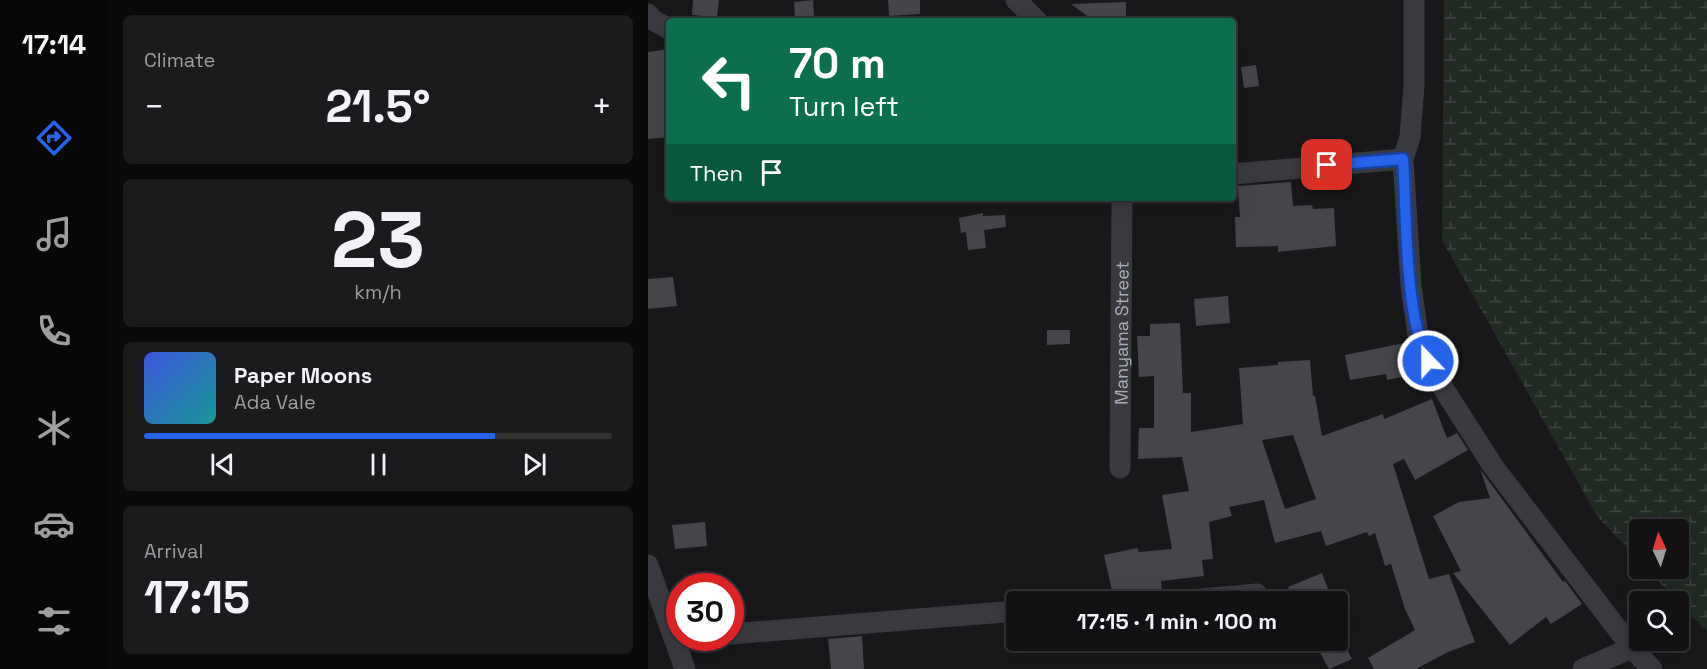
<!DOCTYPE html>
<meta charset="utf-8">
<style>
:root{--surface:#121214;--page:#1b1b1d;--text:#f1f3f6;--muted:#9c9ea0;--line:#313234;--accent:#2563eb}
body{margin:0;font-family:"Space Grotesk",sans-serif;background:var(--page);color:var(--text);height:100vh;display:flex;flex-direction:column;font-size:22px;white-space:nowrap}
*{box-sizing:border-box;margin:0}
p{font-size:20px;color:var(--muted)}
.icon{flex:none;width:33px;height:33px;fill:none;stroke:currentColor;stroke-width:2;stroke-linecap:round;stroke-linejoin:round}
.map{position:relative;flex:1;overflow:hidden}
.panel{display:flex;flex-direction:column;gap:15px;padding:15px;background:#0a0a0b;width:540px}
.panel>*{flex:none}
.banner{position:absolute;left:18px;top:18px;width:570px;height:183px;border-radius:6px;box-shadow:0 6px 24px #0002,0 0 0 2px var(--line);background:#0b6e4f;color:#fff;overflow:hidden}
.needle{width:39px;rotate:356deg}
.fabs{position:absolute;left:981px;top:519px;display:grid;gap:12px}
.fabs a{display:grid;place-items:center;width:60px;height:60px;border-radius:6px;background:var(--surface);box-shadow:0 6px 24px #0002,0 0 0 2px var(--line);font-size:30px}
.speed{position:absolute;left:18px;top:573px;display:flex;gap:12px;font-size:30px;font-weight:700;text-align:center}
.speed>*{display:grid;place-content:center;width:78px;height:78px;border-radius:50%;background:var(--surface);box-shadow:0 6px 24px #0002,0 0 0 2px var(--line);line-height:1}
.speed .limit{border:9px solid #d22;background:#fff;color:#111}
.pin{position:absolute;display:grid;place-items:center;width:51px;height:51px;color:#fff;margin:-26px;border-radius:12px;box-shadow:0 3px 9px #0006}
.me{position:absolute;width:66px;margin:-33px;rotate:338deg;stroke-linejoin:round;filter:drop-shadow(0 0 4px #0008)}
.turn{display:flex;align-items:center;gap:21px;height:126px;padding:0 24px;font-size:27px}
.turn .icon{width:78px;height:78px;stroke-width:2.5}
.turn b{display:block;font-size:42px;line-height:51px}
.then{display:flex;align-items:center;height:57px;padding:0 24px;background:#0003;gap:12px;font-size:22px}
.big{font-size:45px;font-weight:700;line-height:1.1}
.panel .widget{flex:1;display:flex;flex-direction:column;justify-content:center;gap:9px;min-width:0;padding:0 21px;border-radius:9px;background:var(--page)}
.panel .dial{align-items:center;gap:0}
.dial b{font-size:78px;line-height:1}
.song{display:flex;align-items:center;gap:18px}
.cover{width:72px;height:72px;border-radius:9px;background:linear-gradient(135deg,hsl(230 70% 55%),hsl(180 70% 35%))}
.played{height:6px;border-radius:3px;background:linear-gradient(90deg,var(--accent) 75%,var(--line) 75%)}
.keys{display:flex;justify-content:space-around;direction:ltr}
.heat{display:flex;justify-content:space-between;align-items:center;font-size:33px;direction:ltr}
.trip{position:absolute;left:358px;top:591px;width:342px;height:60px;border-radius:6px;background:var(--surface);box-shadow:0 6px 24px #0002,0 0 0 2px var(--line);font-weight:700;line-height:60px;text-align:center}
main{display:flex;flex:1;min-height:0}
.tab-bar{display:flex;flex-direction:column;width:108px;justify-content:space-around;align-items:center;background:#070708;color:var(--muted)}
.tab-bar .icon{width:42px;height:42px}
.tab-bar .on{color:var(--accent)}
.tab-bar b{font-size:27px;color:var(--text)}
.map>svg:first-child{display:block}
.wetland{fill:url(#wetland-marsh)}
.building{fill:#45454a;fill-rule:evenodd}
.lines{fill:none;stroke-linecap:round;stroke-linejoin:round}
.minor{stroke:#393a3f;stroke-width:21}
.route-casing{stroke:#184099;stroke-width:15}
.route{stroke:#2563eb;stroke-width:10}
.labels{text-anchor:middle;dominant-baseline:central;stroke-width:6;stroke-linejoin:round;paint-order:stroke}
.street-label{font-size:18px;fill:#abafb9;stroke:#131315}
</style>
<main>
<nav class="tab-bar">
<b>17:14</b>
<svg class="icon on" aria-label="directions" viewBox="0 0 24 24"><path d="M12 3l9 9-9 9-9-9zM9 14v-3h6M13 9l2 2-2 2"/></svg>
<svg class="icon" aria-label="music" viewBox="0 0 24 24"><path d="M9 18V5l10-2v13"/><circle cx="6" cy="18" r="3"/><circle cx="16" cy="16" r="3"/></svg>
<svg class="icon" aria-label="phone" viewBox="0 0 24 24"><path d="M5 4h4l2 5-3 2q2 4 5 5l2-3 5 2v4C11 20 4 13 5 4z"/></svg>
<svg class="icon" aria-label="climate" viewBox="0 0 24 24"><path d="M12 3v18M4 7l16 10M4 17L20 7"/></svg>
<svg class="icon" aria-label="car" viewBox="0 0 24 24"><path d="M5 17H2v-5l4-1 3-4h7l3 4 3 1v5h-3M9 17h6M6 11h13"/><circle cx="7" cy="17" r="2"/><circle cx="17" cy="17" r="2"/></svg>
<svg class="icon" aria-label="filters" viewBox="0 0 24 24"><path d="M4 7h16M4 17h16"/><circle cx="9" cy="7" r="2"/><circle cx="15" cy="17" r="2"/></svg>
</nav>
<section class="panel">
<div class="widget"><p>Climate</p>
<div class="heat"><a>−</a><b class="big">21.5°</b><a>+</a></div>
</div>
<div class="widget dial"><b>23</b><p>km/h</p></div>
<div class="widget">
<div class="song"><i class="cover"></i><div><b>Paper Moons</b><p>Ada Vale</p></div></div>
<div class="played"></div>
<div class="keys"><svg class="icon" aria-label="previous" viewBox="0 0 24 24"><path d="M18 5L8 12l10 7zM5 5v14"/></svg><svg class="icon" aria-label="pause" viewBox="0 0 24 24"><path d="M8 5v14M16 5v14"/></svg><svg class="icon" aria-label="next" viewBox="0 0 24 24"><path d="M6 5l10 7-10 7zM19 5v14"/></svg></div>
</div>
<div class="widget"><p>Arrival</p><b class="big">17:15</b></div>
</section>
<div class="map">
<svg width="1059" height="669" viewBox="0 0 1059 669">
<defs>
<pattern id="wetland-marsh" width="20" height="14" patternUnits="userSpaceOnUse" patternTransform="scale(1.5)"><rect width="20" height="14" fill="#222a24"/><path d="M1 5h8M5 5V1M11 12h8M15 12V8" fill="none" stroke="#3f4642"/></pattern>
</defs>
<rect width="100%" height="100%" fill="#18181a"/>
<path class="wetland" d="M796,0H1059V632L999,569L1030,568V530H992L991,561L949,516L794,240Z"/>
<g class="building">
<path d="M45,0H71L69,17L44,15Z"/>
<path d="M165,0L166,16L147,18L146,2Z"/>
<path d="M240,0H272V14L241,16Z"/>
<path d="M478,2V17L442,18L423,4Z"/>
<path d="M21,49V137L0,139V52Z"/>
<path d="M608,65L611,86L596,88L593,67Z"/>
<path d="M643,182L645,206L664,205L665,209L686,208L688,246L630,252V246L588,247L587,217H592L590,186Z"/>
<path d="M335,213V216L357,215L358,227L336,230L338,248L320,250L318,232L313,233L311,218Z"/>
<path d="M25,277L29,306L0,309V279Z"/>
<path d="M580,296L582,323L548,326L546,299Z"/>
<path d="M532,323L535,393H543V432L595,424L591,368L630,365V362L662,360L665,396H667L674,436L735,414L736,419L784,399L799,438L809,433L820,450L767,480L756,459L745,464L781,579L801,574L827,642L800,652L768,669H726L720,658L767,630L757,609L743,564L737,566L727,533L721,536L719,532L678,546L673,531L627,543L616,500L581,507L584,516L561,522L565,559L554,560L556,576L513,581L514,591L496,592V589L464,591L456,555L489,548L491,552L524,549L514,495L541,491L534,457L490,459L491,428H506V376L491,377L489,336H502V324ZM645,435L668,499L637,509L614,440Z"/>
<path d="M399,330H422V344L399,345Z"/>
<path d="M756,343L763,375L739,380L738,374L702,380L697,355Z"/>
<path d="M832,469L915,582L917,581L934,604L903,624L898,617L862,645L805,573L813,571L785,516L811,502L842,498Z"/>
<path d="M57,522L59,546L27,549L24,525Z"/>
<path d="M674,573L680,589L675,591L680,602H646L640,587Z"/>
<path d="M214,636L216,669H183L180,639Z"/>
<path d="M692,636L704,659L681,669L669,647L682,640H690Z"/>
</g>
<g class="lines">
<g class="minor">
<path d="M368,0L389,21"/>
<path d="M766,0V85L762,137L755,159L763,286L771,342L790,380L845,466L984,648L1004,669"/>
<path d="M0,14L5,20L21,29"/>
<path d="M585,174L755,159"/>
<path id="s1" d="M472,468L474,198"/>
<path d="M0,565L37,669"/>
<path d="M519,602L609,594"/>
<path d="M82,634L369,611"/>
<path d="M28,640L50,638"/>
<path d="M935,669L984,648"/>
</g>
</g>
<g class="lines">
<defs>
<path id="route" d="M679,165L755,159C759,215 756,313 780,361"/>
</defs>
<use href="#route" class="route-casing"/>
<use href="#route" class="route"/>
</g>
<g class="labels">
<g class="street-label">
<text stroke="none"><textPath href="#s1" startOffset="135">Manyama Street</textPath></text>
</g>
</g>
</svg>
<div class="fabs">
<a><svg class="needle" viewBox="-14 -14 28 28"><path d="M0-13l5 13h-10z" fill="#e53935"/><path d="M0 13l5-13h-10z" fill="#9c9ea0"/></svg></a>
<a><svg class="icon" aria-label="search" viewBox="0 0 24 24"><circle cx="10" cy="10" r="6"/><path d="M15 15l6 6"/></svg></a>
</div>
<div class="speed"><div class="limit">30</div></div>
<div class="pin" style="left:679px;top:165px;background:#d93025"><svg class="icon" aria-label="arrive" viewBox="0 0 24 24"><path d="M6 21V4h12l-3 4 3 4H6"/></svg></div>
<svg class="me" style="left:780px;top:361px" viewBox="-20 -20 40 40"><circle r="17" fill="#2563eb" stroke="#fff" stroke-width="3"/><path d="M0-11L8 9 0 5-8 9z" fill="#fff"/></svg>
<div class="trip">17:15 · 1 min · 100 m</div>
<div class="banner">
<div class="turn"><svg class="icon" aria-label="left" viewBox="0 0 24 24"><path d="M17 20v-9H6M10 6l-5 5 5 5"/></svg><div><b>70 m</b>Turn left</div></div>
<div class="then">Then<svg class="icon" aria-label="arrive" viewBox="0 0 24 24"><path d="M6 21V4h12l-3 4 3 4H6"/></svg></div>
</div>
</div>
</main>
